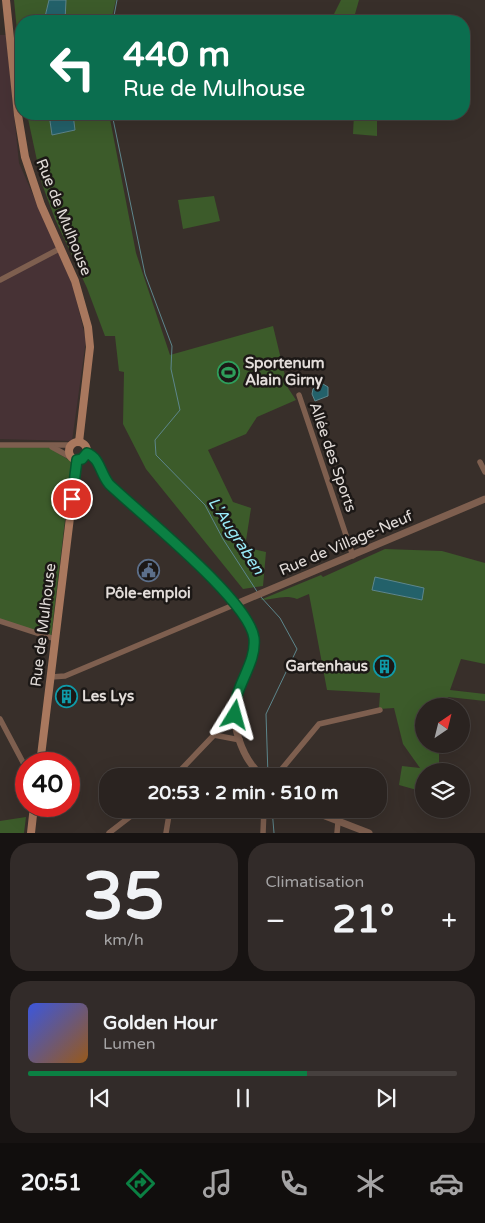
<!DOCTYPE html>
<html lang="fr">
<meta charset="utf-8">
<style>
:root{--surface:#2a2320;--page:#322b29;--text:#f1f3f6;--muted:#a5a4a5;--line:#46403e;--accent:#0b8043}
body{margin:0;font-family:"Varela Round",sans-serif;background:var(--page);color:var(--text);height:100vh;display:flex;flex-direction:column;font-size:19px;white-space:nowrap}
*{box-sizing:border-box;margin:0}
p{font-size:16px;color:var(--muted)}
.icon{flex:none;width:28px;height:28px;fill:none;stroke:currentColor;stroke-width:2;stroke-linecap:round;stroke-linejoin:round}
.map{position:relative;height:833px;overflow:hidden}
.drawer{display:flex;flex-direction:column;gap:10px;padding:10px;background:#171312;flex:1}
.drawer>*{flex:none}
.hud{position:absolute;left:15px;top:15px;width:455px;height:105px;border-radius:20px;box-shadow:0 5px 20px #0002,0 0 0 1px var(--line);background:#0b6e4f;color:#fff;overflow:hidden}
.needle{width:32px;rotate:35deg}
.tools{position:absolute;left:415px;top:698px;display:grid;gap:10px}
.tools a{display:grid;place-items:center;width:55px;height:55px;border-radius:50%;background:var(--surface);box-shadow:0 5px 20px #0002,0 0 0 1px var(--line);font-size:25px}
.speed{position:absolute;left:15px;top:752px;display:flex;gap:10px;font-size:25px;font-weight:700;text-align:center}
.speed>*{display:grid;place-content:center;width:65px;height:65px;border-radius:50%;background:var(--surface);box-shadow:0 5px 20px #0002,0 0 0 1px var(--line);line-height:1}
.speed .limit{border:8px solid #d22;background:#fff;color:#111}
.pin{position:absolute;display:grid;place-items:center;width:42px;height:42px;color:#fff;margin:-21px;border:2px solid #fff;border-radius:50%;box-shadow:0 1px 5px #0007}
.me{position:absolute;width:55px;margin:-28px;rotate:8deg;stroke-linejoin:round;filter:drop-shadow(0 0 4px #0008)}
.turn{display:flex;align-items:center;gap:18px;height:105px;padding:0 25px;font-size:22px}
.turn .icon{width:65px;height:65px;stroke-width:2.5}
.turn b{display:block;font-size:35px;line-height:42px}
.big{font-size:38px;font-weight:700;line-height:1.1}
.drawer .tile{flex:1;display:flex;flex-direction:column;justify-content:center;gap:8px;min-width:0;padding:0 18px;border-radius:20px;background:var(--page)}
.drawer .dial{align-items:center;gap:0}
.dial b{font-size:65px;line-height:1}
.song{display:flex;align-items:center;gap:15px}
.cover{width:60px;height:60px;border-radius:8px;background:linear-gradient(135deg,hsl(230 70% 55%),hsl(30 70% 35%))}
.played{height:5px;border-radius:2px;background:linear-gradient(90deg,var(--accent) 65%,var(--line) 65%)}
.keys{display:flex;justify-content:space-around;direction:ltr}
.heat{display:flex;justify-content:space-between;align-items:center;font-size:28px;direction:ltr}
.drawer .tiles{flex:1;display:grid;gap:10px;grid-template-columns:1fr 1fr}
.tile:last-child{grid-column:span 2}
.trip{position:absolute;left:99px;top:768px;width:288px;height:50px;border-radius:20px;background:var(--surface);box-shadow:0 5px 20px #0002,0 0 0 1px var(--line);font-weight:700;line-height:50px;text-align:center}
.menu{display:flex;height:80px;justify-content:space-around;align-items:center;background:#110e0d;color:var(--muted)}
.menu .icon{width:35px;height:35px}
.menu .on{color:var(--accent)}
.menu b{font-size:22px;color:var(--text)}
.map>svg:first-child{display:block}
.commercial{fill:#473235}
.green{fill:#3c5b2a;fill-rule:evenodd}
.water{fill:#23616a;stroke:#5d868c}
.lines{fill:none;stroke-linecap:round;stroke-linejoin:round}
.stream{stroke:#5d868c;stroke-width:1}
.minor{stroke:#7e5f4f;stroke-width:5.5}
.tertiary{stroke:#7e5f4f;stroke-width:7}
.secondary{stroke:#a9785e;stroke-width:8}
.route-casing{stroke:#07532c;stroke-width:12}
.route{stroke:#0b8043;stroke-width:9}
.labels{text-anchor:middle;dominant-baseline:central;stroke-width:5;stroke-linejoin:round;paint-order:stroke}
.street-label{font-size:15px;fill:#e3ddda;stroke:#1c1816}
.poi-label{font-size:15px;font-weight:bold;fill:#e3ddda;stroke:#1c1816;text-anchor:start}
.water-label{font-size:16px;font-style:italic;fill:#98eaf7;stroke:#1c1816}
</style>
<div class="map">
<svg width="485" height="833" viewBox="0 0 485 833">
<rect width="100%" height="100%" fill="#382f2a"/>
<path class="commercial" d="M0,35H6L19,163L73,286L86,340L72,441L0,439Z"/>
<g class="green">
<path d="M14,0H49L44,21H21V72Z"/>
<path d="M66,0H116L111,21H65Z"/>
<path d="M341,0H359L353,21L332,18Z"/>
<path d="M27,114H49L52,135L75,130L73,114H109L136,253L170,355L273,326L288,388L296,400L257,417L246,434L208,450L233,502L251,508L245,547L266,552L263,586L243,589L146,469L123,424L124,372L119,371L115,336H105L87,288L55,219L42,184Z"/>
<path d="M354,114H377V136L353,134Z"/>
<path d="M214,196L220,221L183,229L178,200Z"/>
<path d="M0,445H45L72,462L51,638L0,621Z"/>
<path d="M385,549L442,551L485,563V664L461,659L450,690L485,694V701L448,697L445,706H424V744H439V771H424V792L399,785L402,766L420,768L403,744L394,708L379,709L380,693L327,690L309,594L297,599C284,594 274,600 260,600L321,575L323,577ZM424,588L421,600L372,590Z"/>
<path d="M26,817L24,833H0V821Z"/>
</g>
<g class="water">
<path d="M49,0H66L65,21H44Z"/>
<path d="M49,114H73L75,130L52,135Z"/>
<path d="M323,384L328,387V396L315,401L312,394L313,389Z"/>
<path d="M375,577L424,588L422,600L372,590Z"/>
</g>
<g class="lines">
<g class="stream">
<path d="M113,21L117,0"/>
<path d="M112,114L145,274L172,346L171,369L180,410L155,440L156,455L205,505L223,539L258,593"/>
<path d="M260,596L280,618L297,649L266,714L268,776"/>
<path d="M272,809L274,833"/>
</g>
<g class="minor">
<path d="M0,280L61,248"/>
<path d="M299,395L353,556"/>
<path d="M0,445H72"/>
<path d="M52,447L72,458"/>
<path d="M480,462L485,472"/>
<path d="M0,621L55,639"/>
<path d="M51,677L65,676L236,604L201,569L109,484C100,473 100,458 87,453"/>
<path d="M0,719L26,768"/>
<path d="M214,735L240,740"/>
<path d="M175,776L214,735L235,697"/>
<path d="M276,776L319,724L380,710"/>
<path d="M109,833L140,809"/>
<path d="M166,833L170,809"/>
<path d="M263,833L264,809"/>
<path d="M337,833L338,822"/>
</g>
<g class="tertiary">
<path d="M262,776C242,759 228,720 237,694C242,677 256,657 254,639C253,625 244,615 236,604L485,499"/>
<path d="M307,809L369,833"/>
</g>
<g class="secondary">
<path d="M6,0L18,115L25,157L41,205L75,281L88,327L90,347L79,442"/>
<circle cx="78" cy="451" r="9"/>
<path d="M40,764L77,460"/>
<path d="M31,833L34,806"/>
</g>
</g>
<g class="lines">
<defs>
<path id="route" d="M72,499L77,460L82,459L87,453C100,458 100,473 109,484C140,514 249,600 254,638C257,665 232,688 235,715"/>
</defs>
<use href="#route" class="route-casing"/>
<use href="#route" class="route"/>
</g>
<defs>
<symbol id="stadium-ring" viewBox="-11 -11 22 22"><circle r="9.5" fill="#1c1816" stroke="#2e9e5b" stroke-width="1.5"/><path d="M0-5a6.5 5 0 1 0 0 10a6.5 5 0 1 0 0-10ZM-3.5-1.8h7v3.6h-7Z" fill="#2e9e5b"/></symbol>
<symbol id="civic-ring" viewBox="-11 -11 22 22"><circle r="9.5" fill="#1c1816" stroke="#5c6f8a" stroke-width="1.5"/><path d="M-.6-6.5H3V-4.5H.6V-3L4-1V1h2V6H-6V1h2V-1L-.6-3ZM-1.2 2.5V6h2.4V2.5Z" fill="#5c6f8a"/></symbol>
<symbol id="building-ring" viewBox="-11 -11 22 22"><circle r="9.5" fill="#1c1816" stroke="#0f9aa8" stroke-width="1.5"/><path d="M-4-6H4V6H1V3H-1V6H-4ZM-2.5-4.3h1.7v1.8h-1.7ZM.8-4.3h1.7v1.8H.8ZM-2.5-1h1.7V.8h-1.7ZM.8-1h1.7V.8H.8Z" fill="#0f9aa8"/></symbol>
</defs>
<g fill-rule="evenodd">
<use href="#stadium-ring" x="216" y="360" width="25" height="25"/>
<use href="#civic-ring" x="136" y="558" width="25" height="25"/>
<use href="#building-ring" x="372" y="654" width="25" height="25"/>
<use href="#building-ring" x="54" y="684" width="25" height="25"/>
</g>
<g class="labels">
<g class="street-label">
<text transform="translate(64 217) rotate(68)">Rue de Mulhouse</text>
<text transform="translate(333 457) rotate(71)">Allée des Sports</text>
<text transform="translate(346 543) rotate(-23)">Rue de Village-Neuf</text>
<text transform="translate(43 625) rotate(-83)">Rue de Mulhouse</text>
</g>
<g class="poi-label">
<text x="245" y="363">Sportenum<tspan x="245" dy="17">Alain Girny</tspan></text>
<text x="148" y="593" text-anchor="middle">Pôle-emploi</text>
<text x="368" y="666" text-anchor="end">Gartenhaus</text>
<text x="82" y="696">Les Lys</text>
</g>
<g class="water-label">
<text transform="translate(236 536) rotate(57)">L'Augraben</text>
</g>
</g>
</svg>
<div class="tools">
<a><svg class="needle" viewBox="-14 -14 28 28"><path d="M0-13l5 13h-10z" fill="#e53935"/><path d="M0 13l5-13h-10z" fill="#a5a4a5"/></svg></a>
<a><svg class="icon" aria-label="layers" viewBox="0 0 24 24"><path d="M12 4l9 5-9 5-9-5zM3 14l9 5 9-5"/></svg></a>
</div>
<div class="speed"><div class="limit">40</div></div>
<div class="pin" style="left:72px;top:499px;background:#d93025"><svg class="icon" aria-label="arrive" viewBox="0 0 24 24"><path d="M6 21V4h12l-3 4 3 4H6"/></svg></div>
<svg class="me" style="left:235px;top:715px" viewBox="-20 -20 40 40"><path d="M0-17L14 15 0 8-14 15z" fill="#0b8043" stroke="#fff" stroke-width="4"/></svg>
<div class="trip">20:53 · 2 min · 510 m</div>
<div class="hud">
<div class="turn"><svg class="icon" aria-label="left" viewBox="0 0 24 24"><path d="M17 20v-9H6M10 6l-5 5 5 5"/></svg><div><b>440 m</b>Rue de Mulhouse</div></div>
</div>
</div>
<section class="drawer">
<div class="tiles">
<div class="tile dial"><b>35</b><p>km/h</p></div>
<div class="tile"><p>Climatisation</p>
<div class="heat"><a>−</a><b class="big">21°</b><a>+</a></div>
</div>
<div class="tile">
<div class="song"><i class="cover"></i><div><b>Golden Hour</b><p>Lumen</p></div></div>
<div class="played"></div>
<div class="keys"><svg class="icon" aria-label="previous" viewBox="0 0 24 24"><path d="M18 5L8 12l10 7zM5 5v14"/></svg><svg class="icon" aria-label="pause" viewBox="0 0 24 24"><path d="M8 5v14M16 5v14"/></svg><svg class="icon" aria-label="next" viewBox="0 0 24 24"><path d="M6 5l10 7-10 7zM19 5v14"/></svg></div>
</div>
</div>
</section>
<nav class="menu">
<b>20:51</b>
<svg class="icon on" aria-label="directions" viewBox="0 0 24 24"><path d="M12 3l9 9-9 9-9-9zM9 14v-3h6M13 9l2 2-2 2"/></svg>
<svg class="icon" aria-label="music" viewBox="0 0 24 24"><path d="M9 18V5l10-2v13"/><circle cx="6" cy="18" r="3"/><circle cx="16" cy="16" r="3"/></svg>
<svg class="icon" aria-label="phone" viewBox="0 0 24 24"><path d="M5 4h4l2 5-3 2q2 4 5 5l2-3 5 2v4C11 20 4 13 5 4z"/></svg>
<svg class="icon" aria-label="climate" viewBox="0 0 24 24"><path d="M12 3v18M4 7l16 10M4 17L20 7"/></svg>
<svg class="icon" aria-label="car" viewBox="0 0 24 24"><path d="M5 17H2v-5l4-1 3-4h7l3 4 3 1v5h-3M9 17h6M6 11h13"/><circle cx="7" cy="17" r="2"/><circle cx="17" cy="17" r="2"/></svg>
</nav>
